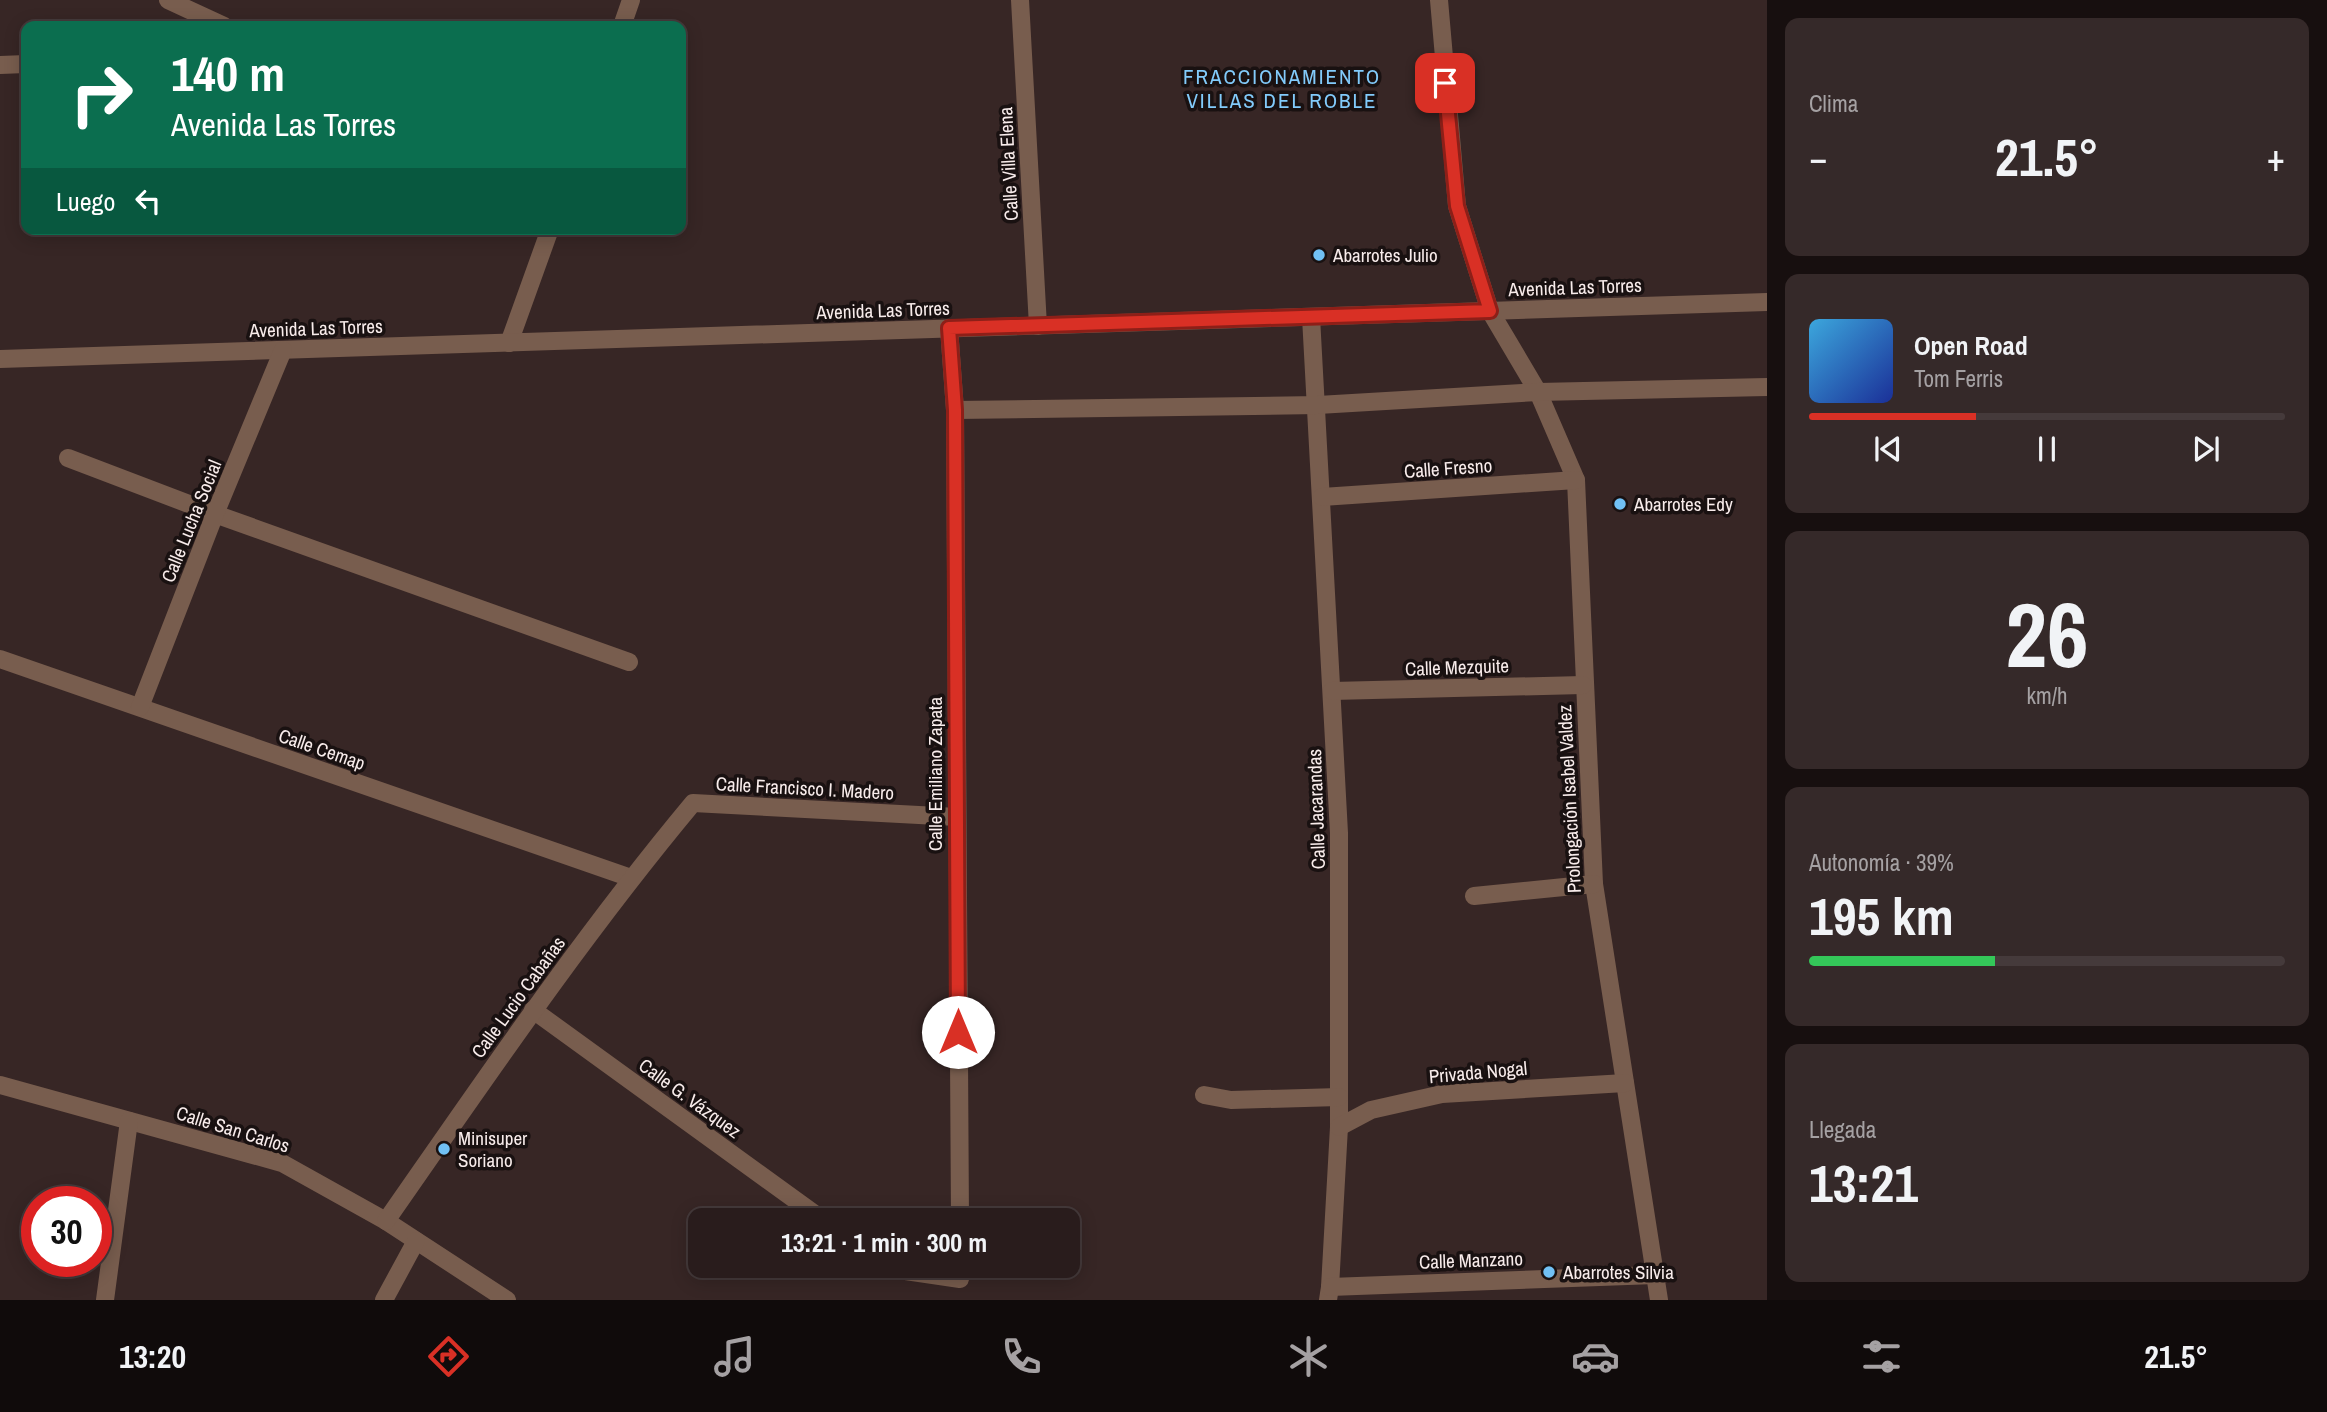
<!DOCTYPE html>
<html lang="es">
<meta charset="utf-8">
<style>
:root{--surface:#291c1c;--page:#352929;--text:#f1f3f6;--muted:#a5a1a3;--line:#453a3b;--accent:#d93025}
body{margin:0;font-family:"Archivo Narrow",sans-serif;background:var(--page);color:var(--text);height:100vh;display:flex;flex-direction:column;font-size:26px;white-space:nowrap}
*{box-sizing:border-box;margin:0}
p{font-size:23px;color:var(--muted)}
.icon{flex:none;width:38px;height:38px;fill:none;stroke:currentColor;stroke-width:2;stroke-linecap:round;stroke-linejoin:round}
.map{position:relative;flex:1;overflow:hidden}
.sheet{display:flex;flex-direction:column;gap:18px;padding:18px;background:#170f0f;width:560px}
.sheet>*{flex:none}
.guide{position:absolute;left:21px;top:21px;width:665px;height:214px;border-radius:14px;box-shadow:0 4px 18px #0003,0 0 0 2px var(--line);background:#0b6e4f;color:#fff;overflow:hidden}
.speed{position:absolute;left:21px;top:1186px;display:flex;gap:14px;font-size:35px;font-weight:700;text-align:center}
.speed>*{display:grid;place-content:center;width:91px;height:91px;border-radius:50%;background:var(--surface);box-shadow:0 4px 18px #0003,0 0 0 2px var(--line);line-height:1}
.speed .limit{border:10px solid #d22;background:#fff;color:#111}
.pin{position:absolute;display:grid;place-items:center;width:60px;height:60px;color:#fff;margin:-30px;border-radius:14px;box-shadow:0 4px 10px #0006}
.me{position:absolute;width:77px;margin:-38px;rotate:0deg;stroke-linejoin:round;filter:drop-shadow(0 0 5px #0008)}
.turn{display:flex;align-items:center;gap:24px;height:147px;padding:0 35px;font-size:32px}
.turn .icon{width:91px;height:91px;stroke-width:2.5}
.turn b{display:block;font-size:49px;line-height:60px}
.then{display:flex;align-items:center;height:66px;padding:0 35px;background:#0003;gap:14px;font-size:26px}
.big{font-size:52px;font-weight:700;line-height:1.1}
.sheet .widget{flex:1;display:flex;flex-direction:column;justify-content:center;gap:10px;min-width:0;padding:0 24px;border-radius:14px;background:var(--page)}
.sheet .dial{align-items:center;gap:0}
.dial b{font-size:91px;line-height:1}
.song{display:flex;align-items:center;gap:21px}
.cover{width:84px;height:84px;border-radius:10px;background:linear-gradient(135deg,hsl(200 70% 55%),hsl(230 70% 35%))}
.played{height:7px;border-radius:4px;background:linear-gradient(90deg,var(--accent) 35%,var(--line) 35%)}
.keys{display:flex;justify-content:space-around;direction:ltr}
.heat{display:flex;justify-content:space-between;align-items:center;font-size:38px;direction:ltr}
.charge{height:10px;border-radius:5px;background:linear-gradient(90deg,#34c759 39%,var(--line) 0)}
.trip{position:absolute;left:688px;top:1208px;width:392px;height:70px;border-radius:14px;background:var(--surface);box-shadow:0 4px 18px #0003,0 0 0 2px var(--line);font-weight:700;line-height:70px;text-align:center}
.tabs{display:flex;height:112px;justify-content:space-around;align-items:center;background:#100b0b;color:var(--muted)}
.tabs .icon{width:49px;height:49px}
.tabs .on{color:var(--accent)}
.tabs b{font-size:32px;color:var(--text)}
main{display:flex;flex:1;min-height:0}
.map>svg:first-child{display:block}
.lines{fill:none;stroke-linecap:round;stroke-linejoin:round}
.street{stroke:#785d4e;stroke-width:18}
.route-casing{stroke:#8d1f18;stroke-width:18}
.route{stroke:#d93025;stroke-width:12}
.poi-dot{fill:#71c1f5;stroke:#191111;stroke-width:2.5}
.labels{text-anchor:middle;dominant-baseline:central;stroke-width:7;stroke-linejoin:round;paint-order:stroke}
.street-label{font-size:19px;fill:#f8eceb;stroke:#191111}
.poi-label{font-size:19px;fill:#f8eceb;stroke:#191111;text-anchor:start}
.neighbourhood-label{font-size:21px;letter-spacing:2px;fill:#82cbfb;stroke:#191111}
</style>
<main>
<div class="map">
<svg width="1767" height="1300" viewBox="0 0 1767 1300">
<rect width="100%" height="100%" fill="#372625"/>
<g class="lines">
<g class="street">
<path d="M168,0L224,26"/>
<path d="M1020,0L1038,326"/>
<path d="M1439,0L1457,206L1490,311L1538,392L1576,480L1594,884L1659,1300"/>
<path d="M622,26L631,0"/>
<path d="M0,65L26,64"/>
<path d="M1311,317L1339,833V1127L1330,1287L1328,1300"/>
<path d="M949,328L955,410L960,1220"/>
<path d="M509,343L550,229"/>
<path d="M0,359L1767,302"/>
<path d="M955,410L1318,405L1538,392L1767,387"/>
<path d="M68,458L215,514L629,662"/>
<path d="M1322,497L1576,480"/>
<path d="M0,659L631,878"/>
<path d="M1332,691L1583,685"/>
<path d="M140,707L215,514L283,350"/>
<path d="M1474,896L1594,884"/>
<path d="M533,1010L823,1220"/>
<path d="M0,1085L282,1163L386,1221L507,1300"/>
<path d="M1204,1095L1231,1100L1339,1097"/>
<path d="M1339,1127L1371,1110L1442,1094L1625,1083"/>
<path d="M386,1221C485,1079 582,936 693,803L957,817"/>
<path d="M886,1265L892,1269L960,1279V1265"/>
<path d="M1330,1287L1655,1275"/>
<path d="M105,1300L129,1121"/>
<path d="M384,1300L416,1241"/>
</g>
</g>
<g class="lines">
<defs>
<path id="route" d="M958,1032L955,410L949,328L1490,311L1457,206L1445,83"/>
</defs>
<use href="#route" class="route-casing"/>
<use href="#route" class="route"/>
</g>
<g class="poi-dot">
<circle cx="1319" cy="255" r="7"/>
<circle cx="1620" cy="504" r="7"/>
<circle cx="444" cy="1149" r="7"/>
<circle cx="1549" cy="1272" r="7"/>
</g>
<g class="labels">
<g class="street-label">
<text transform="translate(1008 164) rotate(-93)">Calle Villa Elena</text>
<text transform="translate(1575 287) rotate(-2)">Avenida Las Torres</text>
<text transform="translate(883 310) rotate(-2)">Avenida Las Torres</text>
<text transform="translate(316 328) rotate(-2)">Avenida Las Torres</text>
<text transform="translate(1448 468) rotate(-4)">Calle Fresno</text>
<text transform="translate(191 521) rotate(-68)">Calle Lucha Social</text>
<text transform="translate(1457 667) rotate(-2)">Calle Mezquite</text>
<text transform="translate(322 749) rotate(19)">Calle Cemap</text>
<text transform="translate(935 774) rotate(-90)">Calle Emiliano Zapata</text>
<text transform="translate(805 788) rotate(3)">Calle Francisco I. Madero</text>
<text transform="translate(1569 799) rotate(-93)">Prolongación Isabel Valdez</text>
<text transform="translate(1316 809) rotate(-92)">Calle Jacarandas</text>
<text transform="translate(518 997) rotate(-54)">Calle Lucio Cabañas</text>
<text transform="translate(1478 1072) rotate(-5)">Privada Nogal</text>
<text transform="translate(690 1098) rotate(36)">Calle G. Vázquez</text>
<text transform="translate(233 1129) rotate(17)">Calle San Carlos</text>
<text transform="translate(1471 1260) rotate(-2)">Calle Manzano</text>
</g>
<g class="poi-label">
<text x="1333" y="255">Abarrotes Julio</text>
<text x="1634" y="504">Abarrotes Edy</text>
<text x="458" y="1138">Minisuper<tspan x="458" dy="22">Soriano</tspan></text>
<text x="1563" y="1272">Abarrotes Silvia</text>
</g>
<g class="neighbourhood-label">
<text x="1282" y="76">FRACCIONAMIENTO<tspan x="1282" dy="24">VILLAS DEL ROBLE</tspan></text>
</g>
</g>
</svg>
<div class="speed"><div class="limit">30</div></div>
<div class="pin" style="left:1445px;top:83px;background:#d93025"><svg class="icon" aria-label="arrive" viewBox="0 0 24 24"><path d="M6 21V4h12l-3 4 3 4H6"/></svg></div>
<svg class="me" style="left:958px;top:1032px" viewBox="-20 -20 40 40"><circle r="19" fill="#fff"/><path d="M0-13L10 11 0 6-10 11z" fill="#d93025"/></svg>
<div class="trip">13:21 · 1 min · 300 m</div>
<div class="guide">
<div class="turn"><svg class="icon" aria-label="right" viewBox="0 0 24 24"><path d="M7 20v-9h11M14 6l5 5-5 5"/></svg><div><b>140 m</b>Avenida Las Torres</div></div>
<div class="then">Luego<svg class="icon" aria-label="left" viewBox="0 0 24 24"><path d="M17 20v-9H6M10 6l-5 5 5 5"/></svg></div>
</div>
</div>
<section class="sheet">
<div class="widget"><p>Clima</p>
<div class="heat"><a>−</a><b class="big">21.5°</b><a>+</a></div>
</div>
<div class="widget">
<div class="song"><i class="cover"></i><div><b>Open Road</b><p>Tom Ferris</p></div></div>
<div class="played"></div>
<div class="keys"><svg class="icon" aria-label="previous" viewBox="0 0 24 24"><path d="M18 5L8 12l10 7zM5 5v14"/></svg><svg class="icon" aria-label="pause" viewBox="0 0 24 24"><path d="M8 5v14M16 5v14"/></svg><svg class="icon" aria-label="next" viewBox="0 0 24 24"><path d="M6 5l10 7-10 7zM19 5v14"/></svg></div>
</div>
<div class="widget dial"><b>26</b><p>km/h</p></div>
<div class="widget"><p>Autonomía · 39%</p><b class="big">195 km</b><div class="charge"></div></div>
<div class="widget"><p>Llegada</p><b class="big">13:21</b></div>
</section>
</main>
<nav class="tabs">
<b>13:20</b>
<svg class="icon on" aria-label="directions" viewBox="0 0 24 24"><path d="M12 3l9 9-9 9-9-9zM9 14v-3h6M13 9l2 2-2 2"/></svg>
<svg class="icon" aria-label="music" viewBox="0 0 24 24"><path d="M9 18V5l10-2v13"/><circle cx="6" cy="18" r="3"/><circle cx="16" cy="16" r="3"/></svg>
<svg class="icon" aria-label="phone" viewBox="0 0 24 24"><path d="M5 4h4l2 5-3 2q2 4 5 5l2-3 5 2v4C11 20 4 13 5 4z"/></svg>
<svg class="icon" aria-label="climate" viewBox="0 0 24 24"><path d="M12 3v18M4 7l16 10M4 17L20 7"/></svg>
<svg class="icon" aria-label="car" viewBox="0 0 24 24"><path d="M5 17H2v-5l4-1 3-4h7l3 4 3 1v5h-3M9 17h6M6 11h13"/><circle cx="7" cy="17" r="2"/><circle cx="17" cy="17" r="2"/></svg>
<svg class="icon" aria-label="filters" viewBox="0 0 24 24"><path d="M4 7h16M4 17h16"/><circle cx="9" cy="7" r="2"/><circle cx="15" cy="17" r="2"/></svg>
<b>21.5°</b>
</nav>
